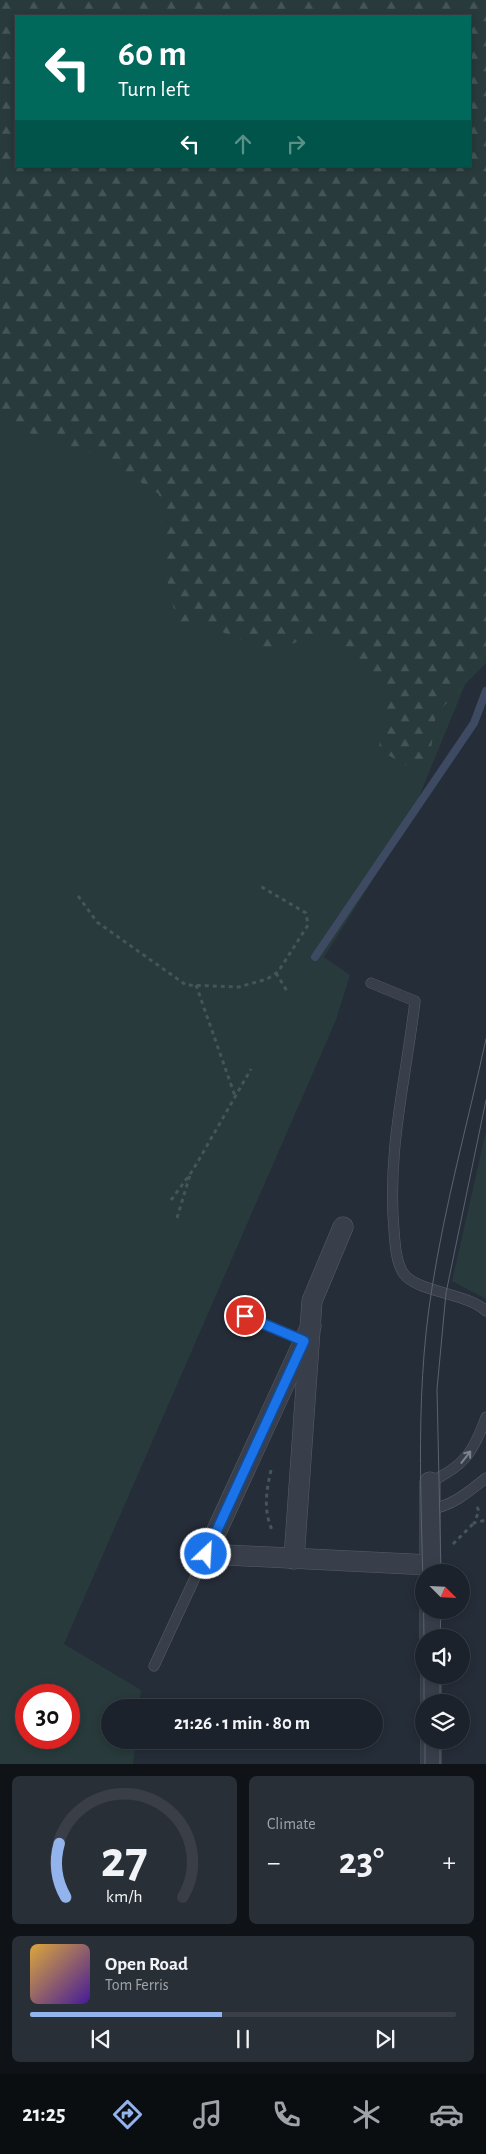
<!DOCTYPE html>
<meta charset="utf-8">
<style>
:root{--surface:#1c222b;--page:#292f37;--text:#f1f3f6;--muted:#a0a4a9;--line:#3a3f47;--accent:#93b3ec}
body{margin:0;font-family:"Alegreya Sans",sans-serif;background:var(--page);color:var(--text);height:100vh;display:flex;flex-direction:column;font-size:19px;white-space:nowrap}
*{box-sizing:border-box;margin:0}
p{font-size:16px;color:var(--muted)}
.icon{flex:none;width:28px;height:28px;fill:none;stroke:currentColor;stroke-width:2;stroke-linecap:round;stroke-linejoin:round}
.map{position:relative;height:1764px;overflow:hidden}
.side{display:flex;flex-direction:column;gap:12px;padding:12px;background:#0f1318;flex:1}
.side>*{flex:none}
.guide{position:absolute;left:15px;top:15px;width:456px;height:152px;border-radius:0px;box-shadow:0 2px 8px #0003,0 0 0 1px var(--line);background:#00695c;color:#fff;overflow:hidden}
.needle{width:32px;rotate:114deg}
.buttons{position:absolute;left:415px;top:1564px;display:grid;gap:10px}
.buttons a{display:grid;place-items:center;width:55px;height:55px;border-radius:50%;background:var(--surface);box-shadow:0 2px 8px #0003,0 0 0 1px var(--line);font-size:25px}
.speed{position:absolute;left:15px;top:1684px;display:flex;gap:10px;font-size:25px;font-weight:700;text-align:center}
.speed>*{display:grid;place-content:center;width:65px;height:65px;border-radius:50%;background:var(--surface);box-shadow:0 2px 8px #0003,0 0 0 1px var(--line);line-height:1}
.speed .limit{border:8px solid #d22;background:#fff;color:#111}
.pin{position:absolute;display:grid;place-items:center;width:42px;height:42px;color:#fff;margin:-21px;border:2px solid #fff;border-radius:50%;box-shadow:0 1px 5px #0007}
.me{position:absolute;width:55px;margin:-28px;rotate:25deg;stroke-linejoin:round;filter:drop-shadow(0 0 4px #0008)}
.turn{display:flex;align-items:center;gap:18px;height:105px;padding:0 20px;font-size:22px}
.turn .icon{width:65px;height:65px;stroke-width:2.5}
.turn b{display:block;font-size:35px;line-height:42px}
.lanes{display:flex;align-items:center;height:48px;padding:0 20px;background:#0003;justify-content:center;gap:25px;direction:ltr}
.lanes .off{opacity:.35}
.big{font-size:38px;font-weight:700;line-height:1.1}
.side .tile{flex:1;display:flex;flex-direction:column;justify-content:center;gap:8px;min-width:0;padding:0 18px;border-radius:8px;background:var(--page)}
.side .dial{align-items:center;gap:0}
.dial svg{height:130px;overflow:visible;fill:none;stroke:var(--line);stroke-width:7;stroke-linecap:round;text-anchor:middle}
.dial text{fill:var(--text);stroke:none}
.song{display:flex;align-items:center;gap:15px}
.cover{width:60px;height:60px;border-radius:8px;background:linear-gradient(135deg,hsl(40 70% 55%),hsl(260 70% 35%))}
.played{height:5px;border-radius:2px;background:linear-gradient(90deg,var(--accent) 45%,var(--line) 45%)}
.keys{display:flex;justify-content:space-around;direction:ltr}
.heat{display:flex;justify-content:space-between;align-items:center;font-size:28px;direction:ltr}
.side .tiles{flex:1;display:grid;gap:12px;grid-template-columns:1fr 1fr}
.tile:last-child{grid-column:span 2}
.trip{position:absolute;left:101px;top:1699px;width:282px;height:50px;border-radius:25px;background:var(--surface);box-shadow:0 2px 8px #0003,0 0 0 1px var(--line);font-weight:700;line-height:50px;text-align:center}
.menu{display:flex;height:80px;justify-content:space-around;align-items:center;background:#0b0e11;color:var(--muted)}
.menu .icon{width:35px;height:35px}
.menu .active{color:var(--accent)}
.menu b{font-size:22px;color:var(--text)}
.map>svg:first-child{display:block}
.green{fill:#283a3b;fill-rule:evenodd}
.forest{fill:url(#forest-firs);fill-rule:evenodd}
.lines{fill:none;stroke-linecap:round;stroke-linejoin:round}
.stream{stroke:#3d4a61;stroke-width:8}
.service-casing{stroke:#575d68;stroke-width:11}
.minor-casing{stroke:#575d68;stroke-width:21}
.path{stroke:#455558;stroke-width:3;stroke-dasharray:4 4;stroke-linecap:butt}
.service{stroke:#393f4a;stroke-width:10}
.minor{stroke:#393f4a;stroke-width:20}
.tram{stroke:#5b6370;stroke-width:1}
.oneway{stroke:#7d838e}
.route-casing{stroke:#114b97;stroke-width:12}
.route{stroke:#1a73e8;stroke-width:9}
</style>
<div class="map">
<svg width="486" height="1764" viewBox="0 0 486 1764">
<defs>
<pattern id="forest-firs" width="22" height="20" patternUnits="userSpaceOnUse" patternTransform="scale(1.25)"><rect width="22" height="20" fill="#283a3b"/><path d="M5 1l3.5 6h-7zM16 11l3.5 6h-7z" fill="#455456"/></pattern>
</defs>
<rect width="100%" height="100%" fill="#252d39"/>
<g class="green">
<path d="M0,0H486L469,675L407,826L324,957L350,975L336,1020L64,1644L141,1690L139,1707L110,1708V1740H136L133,1764H0ZM16,16H470V166H16ZM26,1695H69V1738H26Z"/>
<path d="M486,1131V1299L452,1281Z"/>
</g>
<path class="forest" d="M0,0H486V663L436,714L427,777L379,750L384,689L321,633L270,652L215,629L177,622L166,576L159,494L98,455L0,424ZM16,16H470V166H16Z"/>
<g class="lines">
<path class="stream" d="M315,957L474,723L486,691"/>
<defs>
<g id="service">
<path d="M371,983L415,1001C406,1079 387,1150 394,1230C395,1244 396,1263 404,1274C417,1292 467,1293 486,1311"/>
<path d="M245,1316L304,1341"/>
<path d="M430,1482C464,1466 473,1453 486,1417"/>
<path d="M430,1509C451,1507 470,1491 486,1478"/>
<path d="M154,1666L206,1554"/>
</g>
<g id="minor">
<path d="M311,1326L206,1554L430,1565"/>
<path d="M430,1482V1572"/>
<path d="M294,1559L312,1301L343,1227"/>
<path d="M430,1610V1638"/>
<path d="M431,1675V1702"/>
<path d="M431,1740V1764"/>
</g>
</defs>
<use href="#service" class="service-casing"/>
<use href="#minor" class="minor-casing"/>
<g class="path">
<path d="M78,896L97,922L186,985L239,987L267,979L278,972L308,925L306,913L260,886"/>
<path d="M276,973L287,991"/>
<path d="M196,985L235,1096"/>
<path d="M171,1200L193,1170L251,1069"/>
<path d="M177,1218L190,1175"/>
<path d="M271,1470C266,1492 263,1511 273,1532"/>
<path d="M477,1507L479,1511L474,1523L486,1520"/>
<path d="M453,1544L474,1523"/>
</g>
<use href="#service" class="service"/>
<use href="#minor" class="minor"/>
<g class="tram">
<path d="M441,1572L437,1389L446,1293L486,1100"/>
<path d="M440,1638L441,1610"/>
<path d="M424,1640C423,1523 413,1404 432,1288C445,1204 468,1122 486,1039"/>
<path d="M424,1675V1702"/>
<path d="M440,1702V1675"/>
<path d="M425,1740V1764"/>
<path d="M440,1764V1740"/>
</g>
</g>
<defs><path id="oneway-shaft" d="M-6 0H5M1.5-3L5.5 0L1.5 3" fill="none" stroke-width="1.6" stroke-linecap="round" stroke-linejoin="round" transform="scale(1.25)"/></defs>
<use class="oneway" href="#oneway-shaft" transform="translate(466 1457) rotate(-52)"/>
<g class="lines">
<defs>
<path id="route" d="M206,1554L304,1341L245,1316"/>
</defs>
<use href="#route" class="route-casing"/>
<use href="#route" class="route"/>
</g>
</svg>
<div class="buttons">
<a><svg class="needle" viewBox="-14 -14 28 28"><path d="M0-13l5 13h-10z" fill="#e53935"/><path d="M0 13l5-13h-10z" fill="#a0a4a9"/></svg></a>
<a><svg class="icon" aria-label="sound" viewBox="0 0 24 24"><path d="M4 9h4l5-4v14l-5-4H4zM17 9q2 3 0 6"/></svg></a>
<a><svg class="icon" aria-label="layers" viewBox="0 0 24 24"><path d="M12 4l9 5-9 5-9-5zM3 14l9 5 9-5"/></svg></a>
</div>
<div class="speed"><div class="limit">30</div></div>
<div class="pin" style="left:245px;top:1316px;background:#d93025"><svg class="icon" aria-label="arrive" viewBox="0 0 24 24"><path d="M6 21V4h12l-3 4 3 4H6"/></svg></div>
<svg class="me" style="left:206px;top:1554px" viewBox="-20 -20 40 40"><circle r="17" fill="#1a73e8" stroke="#fff" stroke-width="3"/><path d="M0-11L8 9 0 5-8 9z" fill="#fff"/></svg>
<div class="trip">21:26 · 1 min · 80 m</div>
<div class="guide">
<div class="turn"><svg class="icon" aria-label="left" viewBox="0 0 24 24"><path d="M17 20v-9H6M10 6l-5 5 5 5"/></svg><div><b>60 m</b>Turn left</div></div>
<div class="lanes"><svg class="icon" aria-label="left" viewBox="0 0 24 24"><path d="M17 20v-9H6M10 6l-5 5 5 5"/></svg><svg class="icon off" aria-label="ahead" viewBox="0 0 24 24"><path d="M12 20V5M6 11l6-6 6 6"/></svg><svg class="icon off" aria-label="right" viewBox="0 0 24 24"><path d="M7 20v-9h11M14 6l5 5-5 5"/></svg></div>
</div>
</div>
<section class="side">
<div class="tiles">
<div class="tile dial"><svg viewBox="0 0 100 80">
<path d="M14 69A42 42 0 1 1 86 69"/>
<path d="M14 69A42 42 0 0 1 10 36" stroke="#93b3ec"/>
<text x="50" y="56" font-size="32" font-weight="700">27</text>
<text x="50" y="72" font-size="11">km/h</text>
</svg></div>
<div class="tile"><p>Climate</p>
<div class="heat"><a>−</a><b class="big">23°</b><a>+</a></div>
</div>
<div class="tile">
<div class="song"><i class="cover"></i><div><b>Open Road</b><p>Tom Ferris</p></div></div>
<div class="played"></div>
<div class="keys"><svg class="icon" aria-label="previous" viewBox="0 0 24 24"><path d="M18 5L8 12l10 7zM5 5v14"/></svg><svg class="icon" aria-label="pause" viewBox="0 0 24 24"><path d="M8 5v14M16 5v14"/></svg><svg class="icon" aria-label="next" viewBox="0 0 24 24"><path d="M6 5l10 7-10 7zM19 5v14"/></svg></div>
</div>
</div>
</section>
<nav class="menu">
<b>21:25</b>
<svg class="icon active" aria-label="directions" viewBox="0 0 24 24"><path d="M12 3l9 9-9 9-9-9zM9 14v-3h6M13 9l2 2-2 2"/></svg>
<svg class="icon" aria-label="music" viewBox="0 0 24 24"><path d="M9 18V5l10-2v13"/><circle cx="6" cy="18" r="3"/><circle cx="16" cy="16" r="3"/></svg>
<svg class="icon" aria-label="phone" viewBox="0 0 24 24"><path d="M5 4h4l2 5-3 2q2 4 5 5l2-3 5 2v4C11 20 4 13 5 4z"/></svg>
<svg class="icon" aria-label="climate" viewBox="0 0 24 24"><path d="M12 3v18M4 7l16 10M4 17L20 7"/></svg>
<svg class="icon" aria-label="car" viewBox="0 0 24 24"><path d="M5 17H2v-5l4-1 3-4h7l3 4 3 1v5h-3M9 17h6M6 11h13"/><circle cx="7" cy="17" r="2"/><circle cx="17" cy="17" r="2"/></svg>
</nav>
